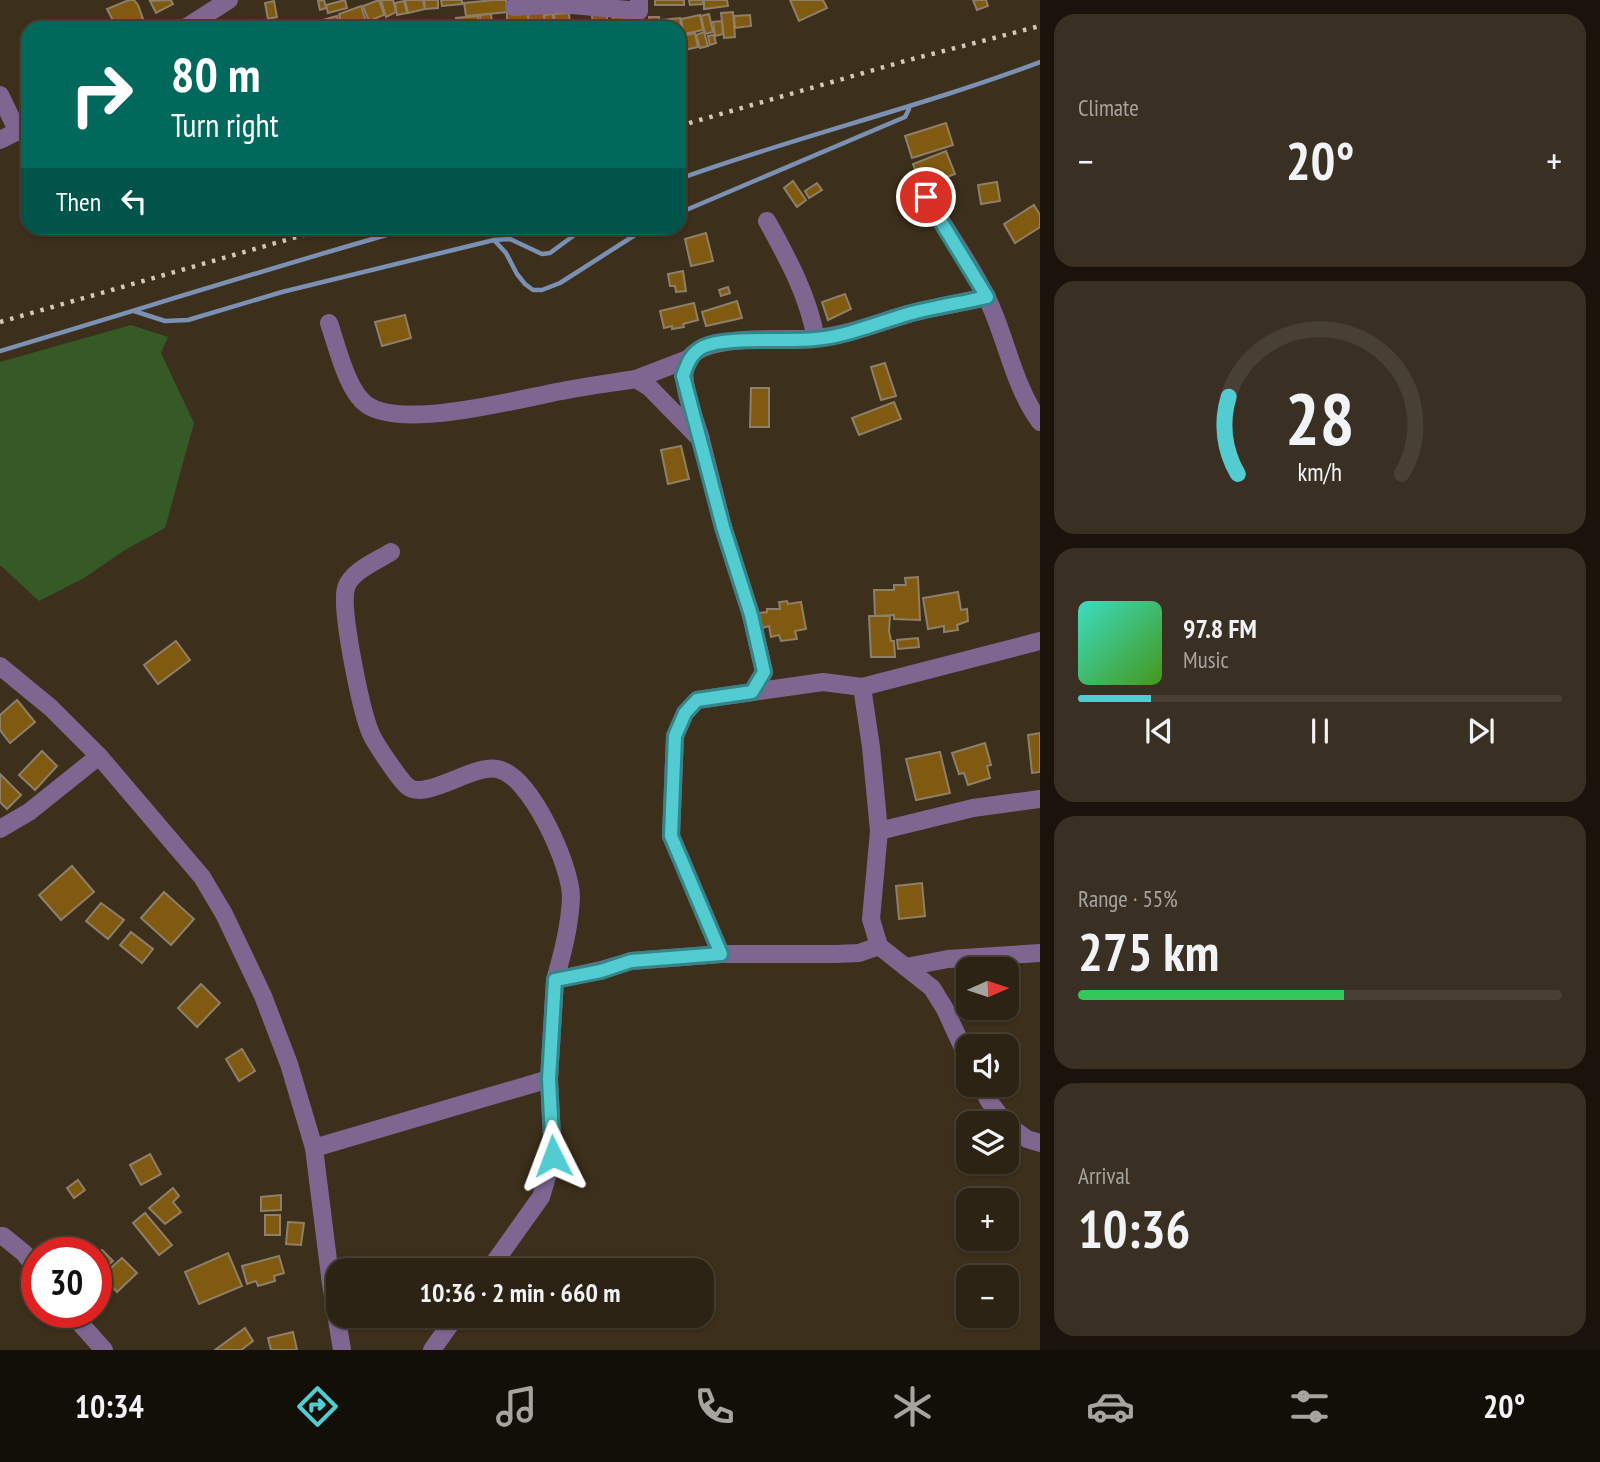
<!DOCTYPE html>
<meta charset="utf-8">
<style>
:root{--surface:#2d2314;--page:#392f22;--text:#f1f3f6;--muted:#a7a4a0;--line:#484034;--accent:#52ccd1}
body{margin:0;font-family:"PT Sans Narrow",sans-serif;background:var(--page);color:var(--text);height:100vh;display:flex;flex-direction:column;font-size:26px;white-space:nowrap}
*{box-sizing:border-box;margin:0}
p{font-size:23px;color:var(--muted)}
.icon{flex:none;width:38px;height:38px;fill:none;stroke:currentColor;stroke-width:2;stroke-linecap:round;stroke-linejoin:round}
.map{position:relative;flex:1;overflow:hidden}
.drawer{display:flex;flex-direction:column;gap:14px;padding:14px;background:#19130b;width:560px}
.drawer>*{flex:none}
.guide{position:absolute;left:21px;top:21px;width:665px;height:214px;border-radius:21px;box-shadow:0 2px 5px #0004,0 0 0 2px var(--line);background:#00695c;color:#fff;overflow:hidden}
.needle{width:46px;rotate:87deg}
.fabs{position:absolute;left:956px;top:957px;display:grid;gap:14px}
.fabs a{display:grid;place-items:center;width:63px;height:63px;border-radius:14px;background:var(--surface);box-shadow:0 2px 5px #0004,0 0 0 2px var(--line);font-size:35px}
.speed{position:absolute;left:21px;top:1237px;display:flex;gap:14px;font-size:35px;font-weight:700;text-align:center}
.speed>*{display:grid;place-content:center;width:91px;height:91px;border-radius:50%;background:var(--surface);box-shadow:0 2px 5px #0004,0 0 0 2px var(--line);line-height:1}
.speed .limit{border:10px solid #d22;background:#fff;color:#111}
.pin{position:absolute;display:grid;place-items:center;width:60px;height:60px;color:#fff;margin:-30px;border:4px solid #fff;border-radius:50%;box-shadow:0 2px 7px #0007}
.me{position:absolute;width:77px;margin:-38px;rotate:357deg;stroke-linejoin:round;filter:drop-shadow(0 0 5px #0008)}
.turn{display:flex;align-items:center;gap:24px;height:147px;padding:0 35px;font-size:32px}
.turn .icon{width:91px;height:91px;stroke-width:2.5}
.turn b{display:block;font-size:49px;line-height:60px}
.then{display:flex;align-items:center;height:66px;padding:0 35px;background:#0003;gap:14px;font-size:26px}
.big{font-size:52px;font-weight:700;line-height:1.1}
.drawer .tile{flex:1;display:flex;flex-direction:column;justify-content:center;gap:10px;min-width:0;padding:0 24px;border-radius:21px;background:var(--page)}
.drawer .dial{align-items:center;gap:0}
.dial svg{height:182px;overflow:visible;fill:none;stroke:var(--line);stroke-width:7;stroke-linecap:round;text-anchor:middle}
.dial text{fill:var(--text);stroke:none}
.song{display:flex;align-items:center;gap:21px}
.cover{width:84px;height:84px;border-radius:10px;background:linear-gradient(135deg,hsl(170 70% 55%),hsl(100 70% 35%))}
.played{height:7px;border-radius:4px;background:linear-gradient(90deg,var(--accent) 15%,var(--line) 15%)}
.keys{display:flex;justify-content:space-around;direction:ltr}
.heat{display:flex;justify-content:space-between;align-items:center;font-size:38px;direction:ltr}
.charge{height:10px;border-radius:5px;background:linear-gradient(90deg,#34c759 55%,var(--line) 0)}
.trip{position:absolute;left:326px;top:1258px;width:388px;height:70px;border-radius:21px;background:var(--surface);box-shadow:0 2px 5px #0004,0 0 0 2px var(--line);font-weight:700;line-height:70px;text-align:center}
.tab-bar{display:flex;height:112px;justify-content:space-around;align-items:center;background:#120e08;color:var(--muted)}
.tab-bar .icon{width:49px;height:49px}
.tab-bar .current{color:var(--accent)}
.tab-bar b{font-size:32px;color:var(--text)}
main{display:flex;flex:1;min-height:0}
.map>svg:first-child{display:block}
.green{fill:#355a26}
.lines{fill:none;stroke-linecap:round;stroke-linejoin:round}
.stream{stroke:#7a91b4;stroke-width:4.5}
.building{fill:#805a10;stroke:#8e7f69;stroke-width:2}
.minor{stroke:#7e6691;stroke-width:18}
.rail{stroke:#d2c9bb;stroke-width:4.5;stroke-dasharray:3.5 7;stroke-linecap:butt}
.route-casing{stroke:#358588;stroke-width:18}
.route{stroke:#52ccd1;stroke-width:12}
</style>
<main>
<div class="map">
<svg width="1040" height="1350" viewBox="0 0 1040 1350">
<rect width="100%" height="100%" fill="#3c2f1b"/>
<path class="green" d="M131,325L168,337L161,353L194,423L165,528L125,550L84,578L39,601L0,565V362Z"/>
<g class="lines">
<g class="stream">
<path d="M679,179C798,136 921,107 1040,62"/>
<path d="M679,213L905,117L909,109"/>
<path d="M494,240L506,253L517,274L525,284L533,290H542L560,283L646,228"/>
<path d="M134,311L165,321L188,320L282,292L494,240L510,239L542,254L550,253L584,228"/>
<path d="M0,351C137,310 273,267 411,228"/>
</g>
</g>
<g class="building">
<path d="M129,0H134L138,5L143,19L136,22L137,26L133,28H117L107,9Z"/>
<path d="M171,0L173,4L156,13L150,1Z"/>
<path d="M324,0L326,8L320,10L318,1Z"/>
<path d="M345,0L347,8L328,13L326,5Z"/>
<path d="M379,0L384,15L369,21L363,6Z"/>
<path d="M381,0H393L396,12L386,17Z"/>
<path d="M405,0H423L425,9L408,13Z"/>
<path d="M424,0H438V8L425,9Z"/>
<path d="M441,0H462V4L442,6Z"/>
<path d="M494,0H506L508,12L466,16L464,3Z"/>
<rect x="655" y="0" width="29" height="5"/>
<path d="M689,0H703V4L690,5Z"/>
<path d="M704,0H727L728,6L704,9Z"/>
<path d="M790,0H823L827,8L799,21Z"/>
<path d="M973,0H986L988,6L977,10Z"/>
<path d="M274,1L277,17L268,19L265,3Z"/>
<path d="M404,1L407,13L397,15L395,3Z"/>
<path d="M361,6L366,21L343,28L339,14Z"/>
<path d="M544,11V25L529,26L528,12Z"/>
<path d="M528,12V22L507,23V13Z"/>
<path d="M733,12L735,37L724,38L721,13Z"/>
<path d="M569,13L570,28H555L554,14Z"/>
<path d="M491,14L492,24L481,25L480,15Z"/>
<path d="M553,14L554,28H545L544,15Z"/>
<path d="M607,14V25H604V28H593L592,15Z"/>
<path d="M709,14L713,32L705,34L701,16Z"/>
<path d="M613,15L630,16L629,28H612Z"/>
<path d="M700,15L703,30L684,34L681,19Z"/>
<path d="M750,15L751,26L735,28L734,16Z"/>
<path d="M337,16L341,28H321L319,21Z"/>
<path d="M478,16L479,26L457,28L456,18Z"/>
<path d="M649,17H659L660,28H645L644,24H650Z"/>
<path d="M680,18L682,33L679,34V28H663L662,20Z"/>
<path d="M252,20L254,28H238L237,25Z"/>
<path d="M429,20L430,28H404L403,24Z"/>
<path d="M448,20V28H433L432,21Z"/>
<path d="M722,21L723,34L715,36L713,22Z"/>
<path d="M704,32L708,46L700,48L696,35Z"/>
<path d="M695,33L698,47L680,51L679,40L686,39V35Z"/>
<path d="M714,35L716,43L710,45L708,36Z"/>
<path d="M946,123L953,145L912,158L905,136Z"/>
<path d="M946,151L955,174L922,187L913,164Z"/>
<path d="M793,181L806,200L797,207L784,188Z"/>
<path d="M997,182L1000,201L981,204L978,185Z"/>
<path d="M817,183L822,190L809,198L805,191Z"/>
<path d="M1034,205L1040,215V227L1015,243L1004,224Z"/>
<path d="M65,228H89V231L66,234Z"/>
<path d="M706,233L713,261L691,266L685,239Z"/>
<path d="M683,271L686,291L676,292L675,286H670L668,274Z"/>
<path d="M728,287L730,293L721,296L719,290Z"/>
<path d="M845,294L851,309L828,320L822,302Z"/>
<path d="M737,301L742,318L706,326L702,312Z"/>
<path d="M694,303L698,320L683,324L684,327L672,329V326L664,328L660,311Z"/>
<path d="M405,315L411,338L382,346L375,322Z"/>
<path d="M885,363L896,396L881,400L871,367Z"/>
<path d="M751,388H769V427H750Z"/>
<path d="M894,402L901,419L859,435L852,418Z"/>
<path d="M681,446L689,479L668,484L661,450Z"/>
<path d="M918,577L920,620L894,619V615L875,616L874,590H894V585H906L905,578Z"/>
<path d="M958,592L961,610L967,609L968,621L957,625L958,630L944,632V626L928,629L923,598Z"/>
<path d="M787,601L788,604L801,602L806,629L795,631L797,639L781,641L779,635L771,637L769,626L762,628L759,613L767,612V609H780L779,602Z"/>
<path d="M869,616H890L889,631L891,641H894L895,657H871Z"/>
<path d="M918,638L919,647L898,649L897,640Z"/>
<path d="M176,641L190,660L158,684L144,665Z"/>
<path d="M17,700L35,722L10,743L0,730V715Z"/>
<path d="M1040,733V772L1032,773L1028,735Z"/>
<path d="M985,743L991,765L987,766L990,778L968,785L964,773L959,774L952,753Z"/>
<path d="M42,751L57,766L35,790L19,775Z"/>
<path d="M940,752L950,793L916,800L906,759Z"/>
<path d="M0,774L21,795L7,809L0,802Z"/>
<path d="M72,866L94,892L61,920L39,895Z"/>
<path d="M922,883L925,916L899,919L896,886Z"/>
<path d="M164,892L194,919L171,945L141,918Z"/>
<path d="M101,903L124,920L108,939L86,921Z"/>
<path d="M131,932L153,949L142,963L120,945Z"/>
<path d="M201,984L220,1003L197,1027L178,1008Z"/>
<path d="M242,1049L255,1071L239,1081L226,1059Z"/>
<path d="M150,1154L161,1174L141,1185L130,1165Z"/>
<path d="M78,1180L85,1190L74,1198L67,1188Z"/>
<path d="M173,1188L179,1196L173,1202L181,1212L165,1224L149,1208Z"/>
<path d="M281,1195V1210L261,1211V1197Z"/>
<path d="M145,1213L172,1245L159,1255L133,1223Z"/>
<rect x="265" y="1215" width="15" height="20"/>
<path d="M288,1222L304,1223L301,1245L286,1244Z"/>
<path d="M102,1250L113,1261L96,1276V1255Z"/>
<path d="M228,1253L242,1286L199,1304L185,1272Z"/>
<path d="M279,1256L284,1273L274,1276L275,1281L258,1286L256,1281L247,1284L242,1266Z"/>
<path d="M122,1258L137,1273L117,1292L102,1276Z"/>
<path d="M245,1328L253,1341L241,1350H215Z"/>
<path d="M293,1332L297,1350H271L268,1338Z"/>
</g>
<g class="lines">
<g class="minor">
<path d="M514,7L561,4L639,11V0"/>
<path d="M185,28L229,0"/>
<path d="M0,95L18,132"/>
<path d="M0,140L28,126"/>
<path d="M926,197C946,230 970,263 987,298C1007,339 1013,385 1040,422"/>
<path d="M767,221C788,259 808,295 816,339"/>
<path d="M329,323C337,346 347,391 367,405C404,430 518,399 562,391C586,386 611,383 636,379L649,387L701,440L723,527L751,615L764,672L752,692"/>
<path d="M636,379L688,359"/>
<path d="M701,439C695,419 678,380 687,361C702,334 777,340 804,339C841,338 873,324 908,314C934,307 961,303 987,297"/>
<path d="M391,552C377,561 351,571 346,588C340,609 361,711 371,734C375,743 399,779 407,786C424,802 473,764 497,769C530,774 571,866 571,897C570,925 563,952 555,980"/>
<path d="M0,666L51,708L99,756L202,877L224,914L263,996L289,1064L314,1148L331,1284L342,1350"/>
<path d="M0,829L29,812L99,756"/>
<path d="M879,831L973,808L1040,799"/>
<path d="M879,946L932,988L945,1009L968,1059"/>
<path d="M721,954H836L859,953L879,946L871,919L879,831L871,747L862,687"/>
<path d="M906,967L948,959L1040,953"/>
<path d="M981,1085L989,1101L1006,1124"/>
<path d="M1006,1124L1027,1139L1040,1143"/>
<path d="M314,1148L549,1079"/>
<path d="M0,1236H3L24,1253L37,1270"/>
<path d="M489,1270L541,1197L553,1156L549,1079L555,980L601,970L631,961L721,954L671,836L675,736L685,713L697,700L823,682L862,687L1040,641"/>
<path d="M70,1312L104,1350"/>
<path d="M432,1350L456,1316"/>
</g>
<g class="rail">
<path d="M679,126L905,61L1040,26"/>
<path d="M0,322L328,228"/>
</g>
</g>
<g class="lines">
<defs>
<path id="route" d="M553,1156L549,1079L555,980L601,971L631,961L721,954L671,836L675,736L685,713L697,700L752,692L764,672L751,615L723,527L683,376C687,364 691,353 703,347C725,336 789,342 815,339C848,336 877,323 908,314C934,307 961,303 987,297L926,197"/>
</defs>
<use href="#route" class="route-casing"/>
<use href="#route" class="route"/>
</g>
</svg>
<div class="fabs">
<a><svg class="needle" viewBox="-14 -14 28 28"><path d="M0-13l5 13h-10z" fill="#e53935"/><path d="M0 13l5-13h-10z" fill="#a7a4a0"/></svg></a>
<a><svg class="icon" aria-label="sound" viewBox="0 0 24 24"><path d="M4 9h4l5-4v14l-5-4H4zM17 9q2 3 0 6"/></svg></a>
<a><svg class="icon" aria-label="layers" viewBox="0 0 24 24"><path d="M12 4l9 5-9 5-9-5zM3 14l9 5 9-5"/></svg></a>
<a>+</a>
<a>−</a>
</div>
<div class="speed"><div class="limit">30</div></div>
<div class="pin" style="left:926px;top:197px;background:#d93025"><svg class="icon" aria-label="arrive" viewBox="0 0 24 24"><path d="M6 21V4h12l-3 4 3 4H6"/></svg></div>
<svg class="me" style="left:553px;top:1156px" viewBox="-20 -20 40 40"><path d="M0-17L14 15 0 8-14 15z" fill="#52ccd1" stroke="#fff" stroke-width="4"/></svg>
<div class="trip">10:36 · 2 min · 660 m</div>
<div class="guide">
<div class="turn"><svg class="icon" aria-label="right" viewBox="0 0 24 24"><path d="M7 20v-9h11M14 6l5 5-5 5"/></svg><div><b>80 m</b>Turn right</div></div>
<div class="then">Then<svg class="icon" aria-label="left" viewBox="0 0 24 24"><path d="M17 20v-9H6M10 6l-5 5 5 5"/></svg></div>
</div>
</div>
<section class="drawer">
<div class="tile"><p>Climate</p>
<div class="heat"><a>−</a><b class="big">20°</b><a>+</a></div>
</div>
<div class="tile dial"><svg viewBox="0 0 100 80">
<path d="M14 69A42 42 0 1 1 86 69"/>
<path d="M14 69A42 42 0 0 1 10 35" stroke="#52ccd1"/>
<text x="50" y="56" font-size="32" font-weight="700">28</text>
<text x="50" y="72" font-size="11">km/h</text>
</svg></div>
<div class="tile">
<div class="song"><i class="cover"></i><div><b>97.8 FM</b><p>Music</p></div></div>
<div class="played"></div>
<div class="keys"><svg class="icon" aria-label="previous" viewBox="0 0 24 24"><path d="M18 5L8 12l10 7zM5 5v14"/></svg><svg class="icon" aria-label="pause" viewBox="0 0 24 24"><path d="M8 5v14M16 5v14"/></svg><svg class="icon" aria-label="next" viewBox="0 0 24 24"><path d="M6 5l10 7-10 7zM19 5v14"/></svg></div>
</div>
<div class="tile"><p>Range · 55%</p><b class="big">275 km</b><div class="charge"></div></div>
<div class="tile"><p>Arrival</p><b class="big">10:36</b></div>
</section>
</main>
<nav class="tab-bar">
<b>10:34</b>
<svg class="icon current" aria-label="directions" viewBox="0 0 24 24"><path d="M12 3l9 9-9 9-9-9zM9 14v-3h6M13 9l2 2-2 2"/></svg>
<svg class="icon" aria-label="music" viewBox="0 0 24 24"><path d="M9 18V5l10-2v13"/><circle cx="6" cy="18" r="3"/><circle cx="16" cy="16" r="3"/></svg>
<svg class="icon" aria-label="phone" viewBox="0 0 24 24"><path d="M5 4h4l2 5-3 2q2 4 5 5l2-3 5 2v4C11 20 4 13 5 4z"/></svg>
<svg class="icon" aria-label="climate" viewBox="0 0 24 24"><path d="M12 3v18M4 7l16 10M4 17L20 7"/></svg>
<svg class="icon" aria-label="car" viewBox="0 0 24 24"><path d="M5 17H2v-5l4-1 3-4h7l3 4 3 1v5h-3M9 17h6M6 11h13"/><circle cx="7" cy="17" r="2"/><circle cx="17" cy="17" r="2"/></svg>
<svg class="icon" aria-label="filters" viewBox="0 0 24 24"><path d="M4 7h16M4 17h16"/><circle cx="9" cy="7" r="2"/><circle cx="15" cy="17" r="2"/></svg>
<b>20°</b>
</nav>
